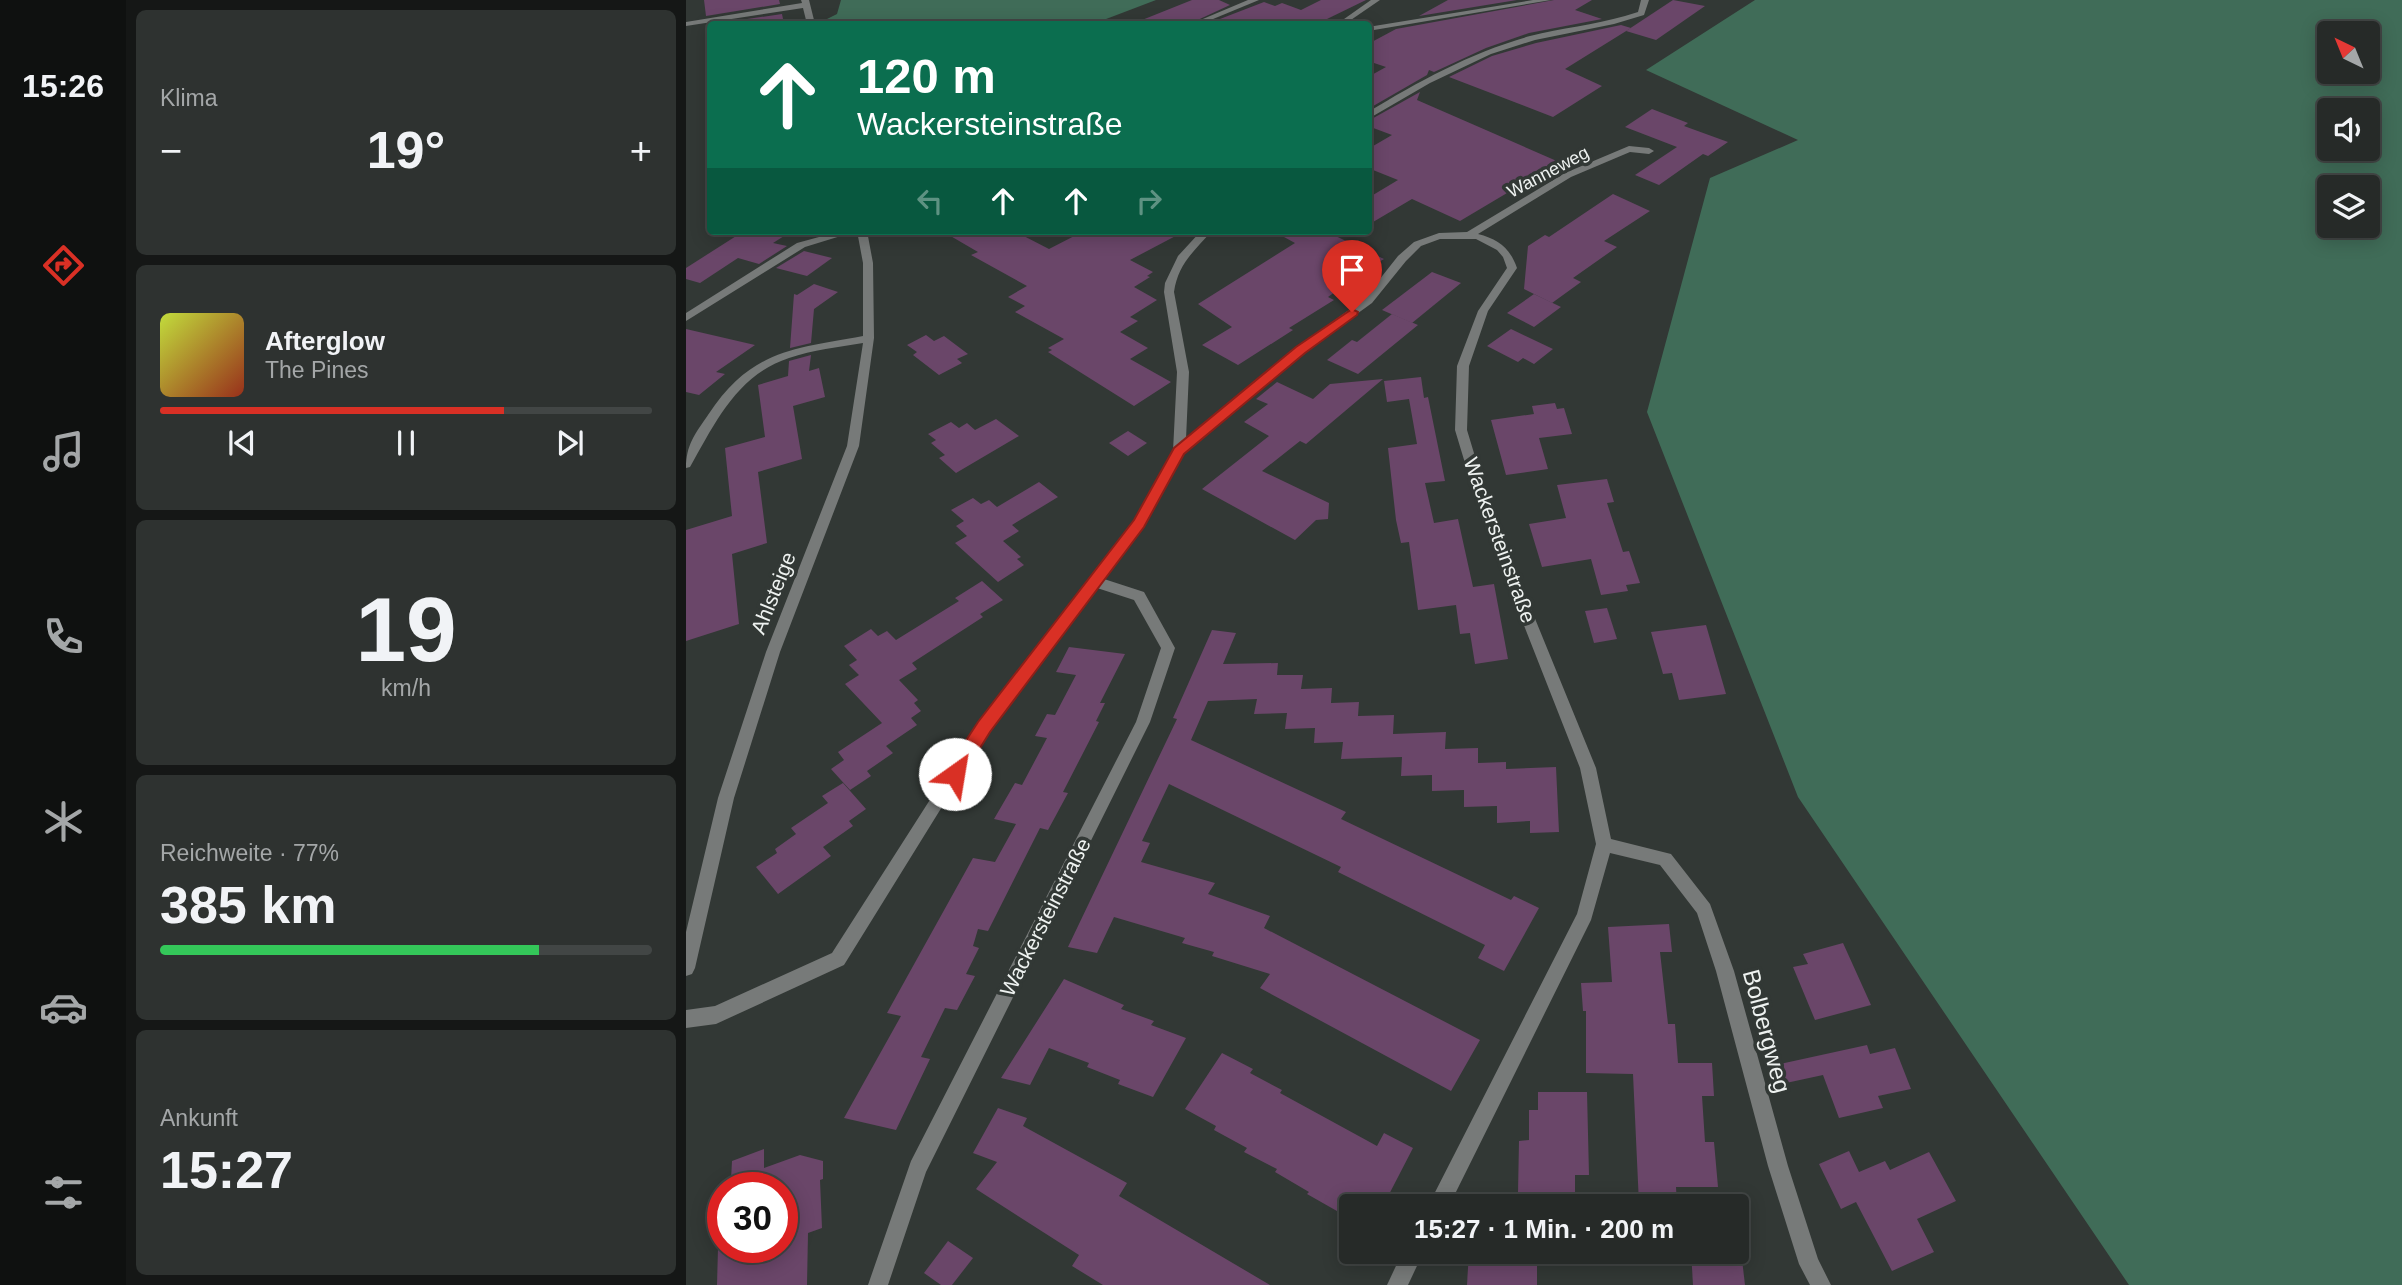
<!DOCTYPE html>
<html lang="de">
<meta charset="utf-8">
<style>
:root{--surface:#262a28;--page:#2e3230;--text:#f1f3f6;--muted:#a4a7a8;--line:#424645;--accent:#d93025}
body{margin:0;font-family:Helvetica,sans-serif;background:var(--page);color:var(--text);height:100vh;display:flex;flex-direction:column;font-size:26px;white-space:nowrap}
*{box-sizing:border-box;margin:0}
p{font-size:23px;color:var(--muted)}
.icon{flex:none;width:38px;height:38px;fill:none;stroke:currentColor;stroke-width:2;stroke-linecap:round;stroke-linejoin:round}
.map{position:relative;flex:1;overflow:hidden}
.drawer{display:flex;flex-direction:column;gap:10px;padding:10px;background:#151716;width:560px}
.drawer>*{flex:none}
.hud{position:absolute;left:21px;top:21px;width:665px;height:214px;border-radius:7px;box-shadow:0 4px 18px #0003,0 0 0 2px var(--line);background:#0b6e4f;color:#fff;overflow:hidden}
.needle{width:46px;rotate:317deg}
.tools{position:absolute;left:1631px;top:21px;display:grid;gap:14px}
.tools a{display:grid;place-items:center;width:63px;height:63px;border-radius:7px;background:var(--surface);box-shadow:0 4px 18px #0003,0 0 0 2px var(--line);font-size:35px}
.speed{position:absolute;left:21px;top:1172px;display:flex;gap:14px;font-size:35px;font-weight:700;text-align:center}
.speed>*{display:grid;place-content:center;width:91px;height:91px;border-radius:50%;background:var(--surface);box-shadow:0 4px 18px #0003,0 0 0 2px var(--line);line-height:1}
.speed .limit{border:10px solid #d22;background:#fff;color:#111}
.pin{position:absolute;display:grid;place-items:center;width:60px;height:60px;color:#fff;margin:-72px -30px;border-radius:50% 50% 50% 0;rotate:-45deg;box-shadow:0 0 7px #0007}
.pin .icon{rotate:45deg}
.me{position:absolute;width:77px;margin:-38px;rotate:32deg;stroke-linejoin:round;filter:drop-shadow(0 0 5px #0008)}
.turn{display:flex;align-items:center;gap:24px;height:147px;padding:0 35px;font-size:32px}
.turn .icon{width:91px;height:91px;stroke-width:2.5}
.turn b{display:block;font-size:49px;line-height:60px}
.lanes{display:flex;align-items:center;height:66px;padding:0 35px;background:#0003;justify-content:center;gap:35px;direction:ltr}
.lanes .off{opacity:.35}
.big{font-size:52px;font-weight:700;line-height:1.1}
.drawer .tile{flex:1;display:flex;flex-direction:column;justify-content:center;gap:10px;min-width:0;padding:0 24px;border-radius:10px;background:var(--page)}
.drawer .dial{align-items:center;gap:0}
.dial b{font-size:91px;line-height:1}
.song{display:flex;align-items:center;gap:21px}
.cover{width:84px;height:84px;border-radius:10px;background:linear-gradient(135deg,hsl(70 70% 55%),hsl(10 70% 35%))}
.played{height:7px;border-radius:4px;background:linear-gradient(90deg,var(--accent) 70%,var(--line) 70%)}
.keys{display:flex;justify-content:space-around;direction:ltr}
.heat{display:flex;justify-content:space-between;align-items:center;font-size:38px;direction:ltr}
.charge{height:10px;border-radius:5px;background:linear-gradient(90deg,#34c759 77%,var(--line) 0)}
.trip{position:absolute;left:653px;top:1194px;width:410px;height:70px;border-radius:7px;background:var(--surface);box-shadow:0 4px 18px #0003,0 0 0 2px var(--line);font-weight:700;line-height:70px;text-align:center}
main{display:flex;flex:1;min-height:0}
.tabs{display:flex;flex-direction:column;width:126px;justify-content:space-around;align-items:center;background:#0f1110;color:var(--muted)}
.tabs .icon{width:49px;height:49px}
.tabs .current{color:var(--accent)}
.tabs b{font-size:32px;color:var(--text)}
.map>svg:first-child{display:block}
.green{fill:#406c58;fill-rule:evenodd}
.building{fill:#6a4669}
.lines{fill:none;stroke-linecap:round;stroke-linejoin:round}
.minor{fill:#777a79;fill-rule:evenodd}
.route{fill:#d93025;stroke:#8d1f18;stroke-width:2}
.labels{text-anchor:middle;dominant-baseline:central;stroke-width:7;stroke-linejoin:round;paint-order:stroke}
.far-street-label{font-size:18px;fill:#eef2f0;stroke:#323835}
.street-label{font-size:21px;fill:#eef2f0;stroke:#323835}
.near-street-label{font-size:24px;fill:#eef2f0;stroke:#323835}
</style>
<main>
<nav class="tabs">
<b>15:26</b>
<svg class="icon current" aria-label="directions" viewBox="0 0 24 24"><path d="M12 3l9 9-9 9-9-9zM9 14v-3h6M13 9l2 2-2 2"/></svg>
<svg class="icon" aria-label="music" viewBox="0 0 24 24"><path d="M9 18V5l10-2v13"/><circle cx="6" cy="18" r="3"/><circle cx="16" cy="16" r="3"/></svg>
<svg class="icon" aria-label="phone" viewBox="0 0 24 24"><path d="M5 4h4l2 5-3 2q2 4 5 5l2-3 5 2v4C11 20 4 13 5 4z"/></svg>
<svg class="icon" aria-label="climate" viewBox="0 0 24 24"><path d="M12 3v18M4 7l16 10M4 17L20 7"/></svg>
<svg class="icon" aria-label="car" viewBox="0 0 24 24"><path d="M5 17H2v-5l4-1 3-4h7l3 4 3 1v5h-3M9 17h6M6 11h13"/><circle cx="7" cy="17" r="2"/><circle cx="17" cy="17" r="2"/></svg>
<svg class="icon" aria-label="filters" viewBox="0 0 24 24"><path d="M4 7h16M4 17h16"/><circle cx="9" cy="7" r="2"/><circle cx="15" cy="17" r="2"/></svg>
</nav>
<section class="drawer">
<div class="tile"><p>Klima</p>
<div class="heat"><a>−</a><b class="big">19°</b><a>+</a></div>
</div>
<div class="tile">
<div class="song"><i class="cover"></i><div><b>Afterglow</b><p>The Pines</p></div></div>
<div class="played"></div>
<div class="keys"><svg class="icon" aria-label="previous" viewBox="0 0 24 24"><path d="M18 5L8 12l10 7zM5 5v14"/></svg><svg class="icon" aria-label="pause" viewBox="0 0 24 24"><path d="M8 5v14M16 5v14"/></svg><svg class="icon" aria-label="next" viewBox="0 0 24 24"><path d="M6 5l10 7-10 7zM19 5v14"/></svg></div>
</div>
<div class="tile dial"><b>19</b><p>km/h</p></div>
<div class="tile"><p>Reichweite · 77%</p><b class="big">385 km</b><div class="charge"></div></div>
<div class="tile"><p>Ankunft</p><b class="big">15:27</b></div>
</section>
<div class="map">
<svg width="1716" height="1285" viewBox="0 0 1716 1285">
<rect width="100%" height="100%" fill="#323835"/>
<g class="green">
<path d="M155,0H470L407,24H131L151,14Z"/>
<path d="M1069,0H1716V1285H1443L1112,797L961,412L1024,178L1112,140L960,70ZM1643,33H1682V72H1643ZM1643,110H1682V149H1643ZM1643,187H1682V226H1643Z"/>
</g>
<g class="building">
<path d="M18,0H93L94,4L20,16Z"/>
<path d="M506,0H533L544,5L503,24H446Z"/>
<path d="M635,0H680L641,19L648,24H521L578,2L589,6L596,3L615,10Z"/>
<path d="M762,0H831L733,16Z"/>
<path d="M868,0H906L889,10L916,19L843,33L800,48L748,72L743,70L741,75L682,109V77L700,67L682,61V44L710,29Z"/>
<path d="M987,0L1019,6L970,40L940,31Z"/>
<path d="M96,14L98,24H27Z"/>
<path d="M935,25L945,28L879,69L916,86L867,117L763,77L806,56L850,43Z"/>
<path d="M734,92L731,100L873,162L774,221L726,199L682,225V198L712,180L682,168V149L706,135L682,126V121Z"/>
<path d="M966,109L1002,123L998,126L1042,142L1022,156L1017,154L973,185L949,175L991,147L939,127Z"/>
<path d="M927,194L964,211L918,241L931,247L887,278L895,282L866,303L838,289L842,246L859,235L863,237Z"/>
<path d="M58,231H106L87,243L101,246L73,264L52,258L14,283L0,279V268Z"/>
<path d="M256,231H328L363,249L398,231H499L444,260L467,272L461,276L464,277L448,287L471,300L444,317L452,321L434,332L462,348L444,359L485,382L448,406L362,352L366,350L362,348L378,339L329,312L339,306L322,297L341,286L285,255L292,252Z"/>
<path d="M587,231H639L698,259L650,287L653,289L642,297L648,300L603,328L607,330L552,365L516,345L546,327L512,304L609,243Z"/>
<path d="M118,251L146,258L121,276L90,268Z"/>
<path d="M746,272L775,283L726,323L696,310Z"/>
<path d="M128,284L152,292L128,309L125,343L104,348L108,294L111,295Z"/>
<path d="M848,294L875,307L848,327L821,313Z"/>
<path d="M706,314L732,325L672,374L641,360L666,340L671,342Z"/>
<path d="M0,329L69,345L30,372L39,374L13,395L0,392Z"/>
<path d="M825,329L867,349L848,364L837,358L832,362L801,346Z"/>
<path d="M240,335L248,341L258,336L282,354L271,359L276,363L253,375L227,355L231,352L221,345Z"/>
<path d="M125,355L123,371L133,368L139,397L107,406L116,459L72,472L81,543L46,554L53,624L0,641V530L46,516L39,448L79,437L72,385L102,376L103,361Z"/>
<path d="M735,377L738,398L742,397L759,481L739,483L748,523L772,519L787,587L808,584L822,659L789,664L784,633L774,634L770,605L732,610L723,542L715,543L710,520L702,448L731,444L723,399L701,402L698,381Z"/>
<path d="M697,379L620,444L614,441L576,471L643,503L642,519L630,520L609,540L516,489L583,436L558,422L582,404L570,399L591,382L627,399L644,384Z"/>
<path d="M869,403L871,409L878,408L886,434L853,438L862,469L820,475L805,420L848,414L846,406Z"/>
<path d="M310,419L333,436L270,473L253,458L259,455L245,443L250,440L242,434L265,422L273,428L281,423L289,430Z"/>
<path d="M442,431L461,443L442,456L423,443Z"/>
<path d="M921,479L928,502L921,503L937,552L943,551L954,583L940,585L942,591L915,595L905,559L856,567L843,524L880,518L871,485Z"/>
<path d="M353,482L372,497L326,525L333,531L317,541L335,557L331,559L338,565L312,582L269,543L281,536L270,526L278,521L265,510L287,498L295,504L303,500L311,507Z"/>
<path d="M296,581L317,600L294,614L297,617L226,663L231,669L213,680L232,700L228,703L235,711L225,718L231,725L200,746L207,753L181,771L185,776L164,790L145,769L158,760L152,752L196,723L159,684L173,675L163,665L171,660L158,646L185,629L192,636L201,631L210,640L273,601L269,598Z"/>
<path d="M921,608L931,639L908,643L899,611Z"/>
<path d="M1020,625L1040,694L993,700L986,673L977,674L965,632Z"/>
<path d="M526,630L550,633L537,664L592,663L591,675H617L615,689L646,688L645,703L673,702L672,716L708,715L707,734L760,732L759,749L792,748V763L820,762V769L870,767L873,832L844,833V821L811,823V806L778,807V790L746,791V775L715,776L716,757L655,759L657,742L628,743L629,728L599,729L601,713L568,714L571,699L522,701L505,740L660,812L655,819L825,900L828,896L853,908L818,971L792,958L799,945L652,872L655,867L483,784L456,841L464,843L455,862L529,883L522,894L584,916L578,928L794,1040L765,1091L574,988L584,974L526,956L528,952L496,943L499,938L428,917L411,953L382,947L491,719L487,718Z"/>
<path d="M383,647L439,654L414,703H419L410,721L413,722L377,792L382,793L362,830L354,828L302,931L292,929L287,946L293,948L280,974L289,976L271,1010L259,1008L235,1057L244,1059L210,1130L158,1118L215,1016L201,1013L287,858L309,862L330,824L308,819L329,783L336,785L361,738L349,736L361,714L369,715L390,675L370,672Z"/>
<path d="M157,783L180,809L163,821L167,826L137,847L145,856L92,894L70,867L91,853L89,849L110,834L105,828L142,803L136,796Z"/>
<path d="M983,924L986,952H974L982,1024H989L992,1063H1026L1028,1096H1016L1019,1142H1028L1032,1187H990L991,1205L953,1204L947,1074L900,1073V1011H897L895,983L926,982L922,927Z"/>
<path d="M1157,943L1185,1005L1129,1020L1107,967L1122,964L1117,954Z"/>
<path d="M378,979L438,1005L435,1009L468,1021L465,1025L500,1038L467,1097L432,1084L434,1080L401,1067L403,1063L363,1048L344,1085L315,1078Z"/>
<path d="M1181,1045L1184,1054L1209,1048L1225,1089L1192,1096L1197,1108L1153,1118L1137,1075L1100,1083L1094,1064Z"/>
<path d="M536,1053L567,1069L564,1073L596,1090L594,1093L691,1146L698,1133L727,1148L697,1206H665V1219L621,1194L623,1192L589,1172L591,1169L558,1152L561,1148L528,1130L530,1126L499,1109Z"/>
<path d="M852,1092H901L903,1175H889V1193H832L833,1141L843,1140V1110H852Z"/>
<path d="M312,1108L341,1118L337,1126L441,1183L433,1196L584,1285H417L386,1266L393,1255L290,1189L311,1162L287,1153Z"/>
<path d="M78,1149V1168L114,1155L137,1161V1179L134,1180L136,1228L122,1233L121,1285H31L32,1248H96V1188H31L45,1180L46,1161Z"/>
<path d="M1163,1151L1173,1172L1199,1161L1204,1170L1243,1152L1270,1201L1231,1219L1248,1252L1206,1271L1170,1202L1155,1209L1133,1164Z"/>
<path d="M262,1241L287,1258L266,1285H255L238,1273Z"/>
<path d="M783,1251H851V1285H781Z"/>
<path d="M1005,1251H1055L1059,1285H1007Z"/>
</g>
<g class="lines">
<g class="minor">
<path d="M115,0H123L129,24H121L117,8L0,26V22L116,3Z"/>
<path d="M562,0H573L515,24H505Z"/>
<path d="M685,0H694L659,24H651Z"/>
<path d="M847,0H865L682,31V27Z"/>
<path d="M955,0H963L958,15L928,24L849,40L805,54L744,83L682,119V112C733,81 786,52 844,36C875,28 908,25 939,16L952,12Z"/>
<path d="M943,146L963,148L968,151L963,154L944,152L885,177L792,234C812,239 824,248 831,268L802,311L783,366L781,430L807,516L910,768L925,839L985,854L1024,904L1048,971L1102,1166L1132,1259L1145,1285H1124L1113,1264L1082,1166L1030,971L1011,913L974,865L924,853L905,920L763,1206H742L891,914L910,844L894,768L795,516L769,430L771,366L792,311L821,268L817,257L811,250L790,239H754L735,246L720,261L686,303L617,353L498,454L458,526L418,579L458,592L489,648L464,722L240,1172L202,1285H182L225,1161L450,722L475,648L448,600L411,588L303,731L158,965L30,1024L0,1028V1010L29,1006L146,953L293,723L448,520L487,451L491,372L478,292L479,283L492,256L515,231H526C508,251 492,264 488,292L503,372L500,439L609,349L678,299L712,256L728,242L753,233L781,232L879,173Z"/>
<path d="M155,231H171L119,247L0,321V313L111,243Z"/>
<path d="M171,231H181L187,263L188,338L173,446L94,652L48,798L9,968L6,974L0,976V932L32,798L80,652L161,446L177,343C152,347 127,350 103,358C51,375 29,423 4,467L0,468C0,445 9,434 22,415C65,350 106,349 177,336V263Z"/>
<path d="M717,1251H738L722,1285H701Z"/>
</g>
</g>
<path class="route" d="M666,309L672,312L671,315L619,353L498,454L458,527L304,732L275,779H262L260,774L262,768L292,722L448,520L488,448L610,347Z"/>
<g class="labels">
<g class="far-street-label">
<text transform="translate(862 172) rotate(-28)">Wanneweg</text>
</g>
<g class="street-label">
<text transform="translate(814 540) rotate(70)">Wackersteinstraße</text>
<text transform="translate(87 593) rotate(-68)">Ahlsteige</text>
<text transform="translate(359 917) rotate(-63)">Wackersteinstraße</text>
</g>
<g class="near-street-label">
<text transform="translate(1081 1031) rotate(75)">Bolbergweg</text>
</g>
</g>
</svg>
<div class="tools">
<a><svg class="needle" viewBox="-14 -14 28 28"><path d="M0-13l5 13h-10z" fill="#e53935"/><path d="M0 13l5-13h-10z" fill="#a4a7a8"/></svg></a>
<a><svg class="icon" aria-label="sound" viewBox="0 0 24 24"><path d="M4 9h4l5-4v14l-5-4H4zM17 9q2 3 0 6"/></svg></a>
<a><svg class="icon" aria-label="layers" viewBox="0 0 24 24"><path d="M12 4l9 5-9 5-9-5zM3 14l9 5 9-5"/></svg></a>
</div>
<div class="speed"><div class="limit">30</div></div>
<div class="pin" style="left:666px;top:312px;background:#d93025"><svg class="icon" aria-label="arrive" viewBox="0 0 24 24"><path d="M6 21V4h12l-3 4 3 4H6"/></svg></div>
<svg class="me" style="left:269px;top:774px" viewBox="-20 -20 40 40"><circle r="19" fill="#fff"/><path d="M0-13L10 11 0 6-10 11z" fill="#d93025"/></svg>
<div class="trip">15:27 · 1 Min. · 200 m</div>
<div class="hud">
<div class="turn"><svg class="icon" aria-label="ahead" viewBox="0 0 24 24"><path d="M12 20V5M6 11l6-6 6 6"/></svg><div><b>120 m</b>Wackersteinstraße</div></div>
<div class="lanes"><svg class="icon off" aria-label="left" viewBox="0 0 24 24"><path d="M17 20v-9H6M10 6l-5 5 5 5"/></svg><svg class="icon" aria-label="ahead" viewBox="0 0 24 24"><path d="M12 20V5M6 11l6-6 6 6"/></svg><svg class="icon" aria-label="ahead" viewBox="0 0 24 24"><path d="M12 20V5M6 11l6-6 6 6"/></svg><svg class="icon off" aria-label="right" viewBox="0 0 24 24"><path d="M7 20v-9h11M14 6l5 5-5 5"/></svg></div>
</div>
</div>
</main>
